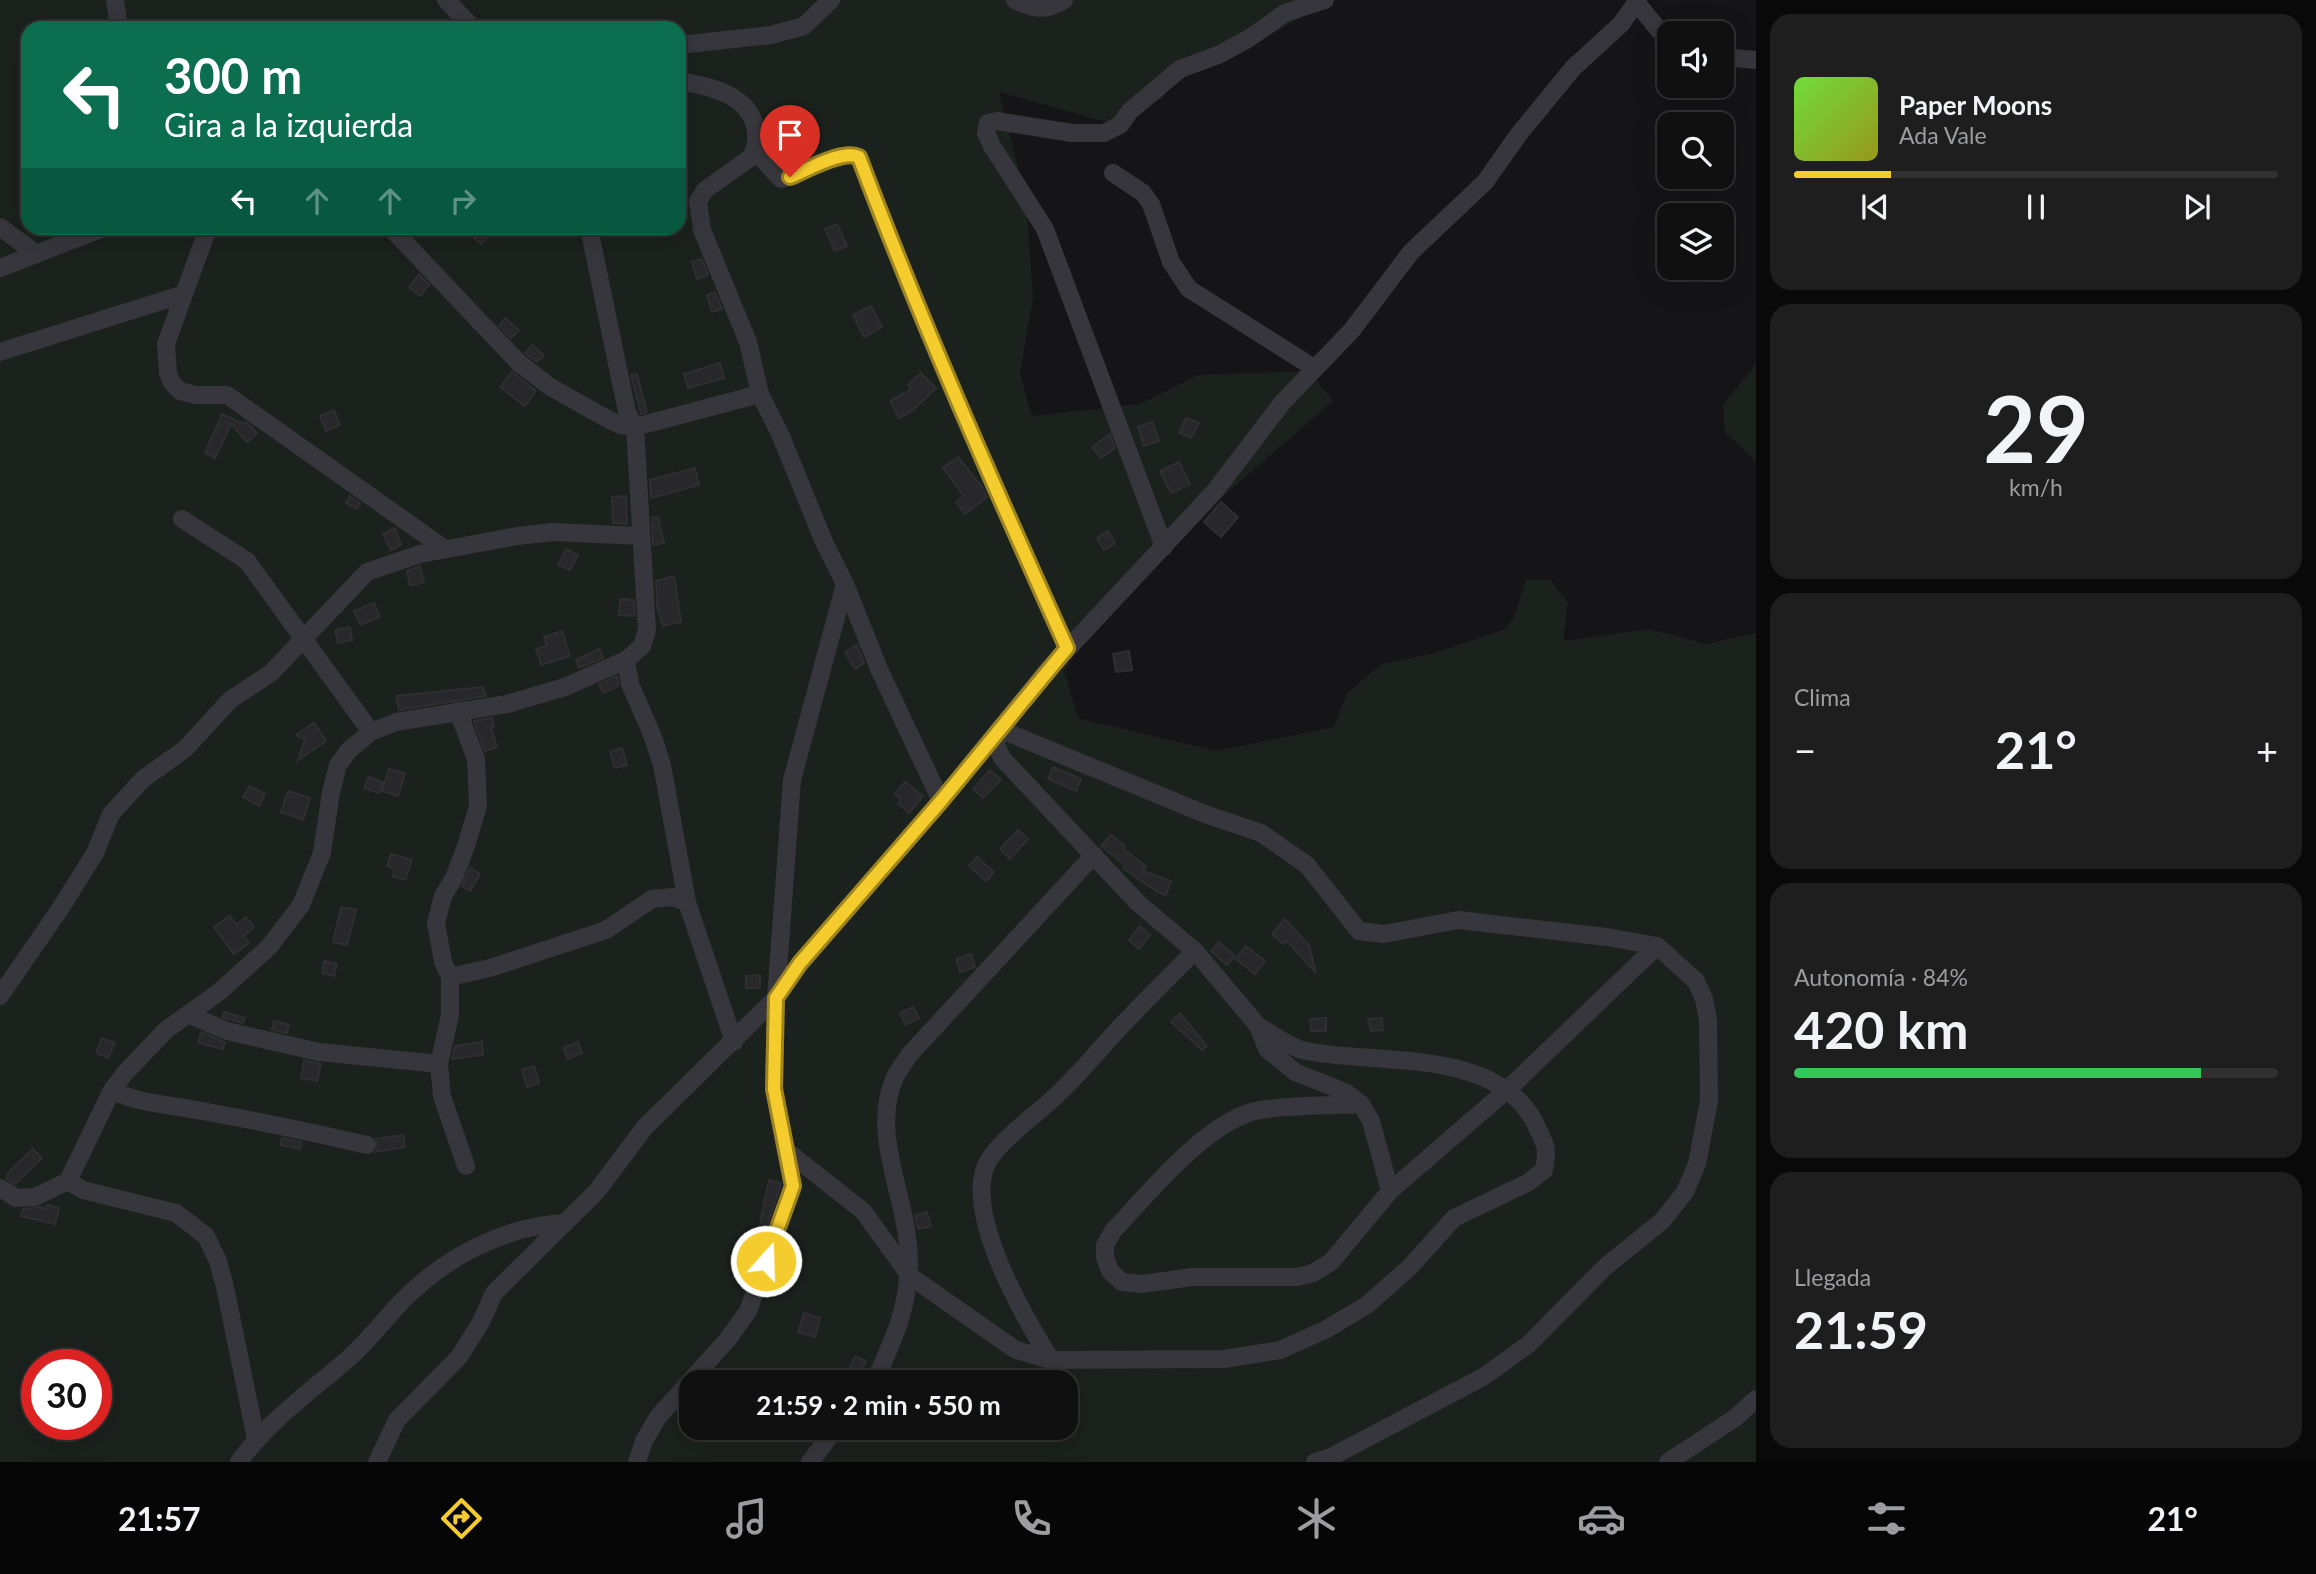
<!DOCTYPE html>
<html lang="es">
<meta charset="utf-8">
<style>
:root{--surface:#101011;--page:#1e1e1f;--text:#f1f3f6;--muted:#9c9d9f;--line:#303031;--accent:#f5cc2e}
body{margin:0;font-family:Lato,sans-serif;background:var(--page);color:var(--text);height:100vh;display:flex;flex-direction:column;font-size:26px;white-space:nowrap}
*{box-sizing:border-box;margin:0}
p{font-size:23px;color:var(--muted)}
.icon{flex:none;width:38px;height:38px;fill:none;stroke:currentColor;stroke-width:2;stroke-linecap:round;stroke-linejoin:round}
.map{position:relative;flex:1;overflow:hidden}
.details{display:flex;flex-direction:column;gap:14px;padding:14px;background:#090909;width:560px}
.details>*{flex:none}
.guide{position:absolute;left:21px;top:21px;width:665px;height:214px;border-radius:21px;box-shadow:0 7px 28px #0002,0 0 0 2px var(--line);background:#0b6e4f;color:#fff;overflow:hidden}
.buttons{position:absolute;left:1657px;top:21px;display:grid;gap:14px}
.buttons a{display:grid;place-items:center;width:77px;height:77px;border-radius:14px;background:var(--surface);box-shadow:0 7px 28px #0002,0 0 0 2px var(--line);font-size:35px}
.speed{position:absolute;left:21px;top:1349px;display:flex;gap:14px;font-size:35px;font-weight:700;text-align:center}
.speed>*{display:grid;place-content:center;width:91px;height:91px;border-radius:50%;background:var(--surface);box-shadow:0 7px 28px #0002,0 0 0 2px var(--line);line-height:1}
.speed .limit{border:10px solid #d22;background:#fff;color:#111}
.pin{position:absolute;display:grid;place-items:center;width:60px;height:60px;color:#fff;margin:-72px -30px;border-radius:50% 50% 50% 0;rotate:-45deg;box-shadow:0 0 7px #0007}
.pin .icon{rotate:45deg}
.me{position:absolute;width:77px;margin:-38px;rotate:20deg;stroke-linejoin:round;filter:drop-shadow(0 0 5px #0008)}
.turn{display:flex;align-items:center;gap:24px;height:147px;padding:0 28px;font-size:32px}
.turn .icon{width:91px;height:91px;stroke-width:2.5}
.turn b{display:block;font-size:49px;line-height:60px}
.lanes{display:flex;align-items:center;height:66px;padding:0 28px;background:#0003;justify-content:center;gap:35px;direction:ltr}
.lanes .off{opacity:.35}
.big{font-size:52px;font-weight:700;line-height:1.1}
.details .card{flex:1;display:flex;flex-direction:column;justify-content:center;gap:10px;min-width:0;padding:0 24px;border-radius:21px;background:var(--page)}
.details .dial{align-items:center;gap:0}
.dial b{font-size:91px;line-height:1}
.song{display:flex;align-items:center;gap:21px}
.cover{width:84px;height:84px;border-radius:10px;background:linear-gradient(135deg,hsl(100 70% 55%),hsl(60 70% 35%))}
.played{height:7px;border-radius:4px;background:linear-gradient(90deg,var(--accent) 20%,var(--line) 20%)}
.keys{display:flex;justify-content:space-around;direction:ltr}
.heat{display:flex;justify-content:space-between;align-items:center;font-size:38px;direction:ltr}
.charge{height:10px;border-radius:5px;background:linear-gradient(90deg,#34c759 84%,var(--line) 0)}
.trip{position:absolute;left:679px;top:1370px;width:399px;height:70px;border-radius:21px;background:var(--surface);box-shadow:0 7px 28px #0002,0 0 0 2px var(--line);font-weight:700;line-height:70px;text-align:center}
.tab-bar{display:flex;height:112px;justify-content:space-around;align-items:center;background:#060607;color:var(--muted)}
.tab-bar .icon{width:49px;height:49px}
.tab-bar .on{color:var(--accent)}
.tab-bar b{font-size:32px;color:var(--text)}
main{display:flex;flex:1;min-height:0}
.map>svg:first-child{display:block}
.green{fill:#1b211c;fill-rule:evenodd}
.building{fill:#28282b;stroke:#2f2f33;stroke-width:2}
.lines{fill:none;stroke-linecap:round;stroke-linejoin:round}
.street{stroke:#36363c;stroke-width:18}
.route-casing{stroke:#9f851e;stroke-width:18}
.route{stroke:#f5cc2e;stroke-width:12}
</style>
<main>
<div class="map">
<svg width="1756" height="1462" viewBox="0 0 1756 1462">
<rect width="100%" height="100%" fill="#151517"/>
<g class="green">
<path d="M0,0H1332L1270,35L1198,55L1161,99L1114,124L999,92L1026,199L1033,298L1020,374L1032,416L1140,404L1198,375L1309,371L1333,401L1125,581L1064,671L1078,718L1216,751L1334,727L1347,693L1382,664L1435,653L1503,630L1513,620L1526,580H1551L1568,603L1563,641L1650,629L1706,644L1756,633V1462H0ZM28,28H679V228H28ZM37,1365H96V1424H37ZM691,1382H1066V1428H691Z"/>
<path d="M1756,364V462L1725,432L1723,405Z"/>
</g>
<g class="building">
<path d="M837,224L847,246L835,251L825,229Z"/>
<path d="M477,228H483L490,233L481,244L471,235Z"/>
<path d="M702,259L708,275L697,279L692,262Z"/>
<path d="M419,274L429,285L420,296L409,287Z"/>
<path d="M715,292L722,309L712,312L707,295Z"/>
<path d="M871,306L882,327L864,337L853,315Z"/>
<path d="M505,318L519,330L511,338L499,326Z"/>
<path d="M532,345L544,355L537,362L525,353Z"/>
<path d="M720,363L724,378L688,388L684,374Z"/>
<path d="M512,372L536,391L525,406L500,387Z"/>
<path d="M921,373L936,388L913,410L899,418L890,401L911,389L908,385Z"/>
<path d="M637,374L647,412L641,414L631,375Z"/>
<path d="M334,410L340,425L326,431L320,416Z"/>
<path d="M222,414L244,424L246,422L257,433L247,442L231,424L215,458L205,453Z"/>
<path d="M1186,418L1199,423L1191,438L1179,433Z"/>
<path d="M1152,422L1159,441L1144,446L1138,427Z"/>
<path d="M1110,434L1115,448L1101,458L1092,447Z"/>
<path d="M958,457L983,488L987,497L965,514L956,502L964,496L943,468Z"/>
<path d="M1179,462L1190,484L1171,493L1160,471Z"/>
<path d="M695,468L699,485L651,498L650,480Z"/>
<path d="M350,496L360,503L357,509L346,503Z"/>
<path d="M626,496L627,524L613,523L612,497Z"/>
<path d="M1221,502L1238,517L1221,537L1204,522Z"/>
<path d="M658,517L664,543L653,545L652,518Z"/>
<path d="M395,528L401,545L391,550L383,534Z"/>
<path d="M1108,531L1115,543L1104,550L1097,538Z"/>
<path d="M566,549L578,555L570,570L558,565Z"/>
<path d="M420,566L424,582L410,586L407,571Z"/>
<path d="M674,576L681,622L663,626L657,606L656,581Z"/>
<path d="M620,599L634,600L635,616L619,615Z"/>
<path d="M374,603L380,617L360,625L354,611Z"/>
<path d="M350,627L352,640L338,643L335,630Z"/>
<path d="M562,631L570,656L541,665L536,649L547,646L544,637Z"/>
<path d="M857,645L864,663L855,669L845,652Z"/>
<path d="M599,649L603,658L579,668L576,660Z"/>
<path d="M1129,651L1132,670L1116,672L1113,654Z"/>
<path d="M617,676L619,686L603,693L599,684Z"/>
<path d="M483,687L486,696L399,710L396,696Z"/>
<path d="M492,718L494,727L491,728L497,747L485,751L474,721Z"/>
<path d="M314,723L326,741L298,760L305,739L296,735Z"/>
<path d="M622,748L627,765L615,768L610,752Z"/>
<path d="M1053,767L1081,779L1076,791L1048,779Z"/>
<path d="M389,769L405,773L398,796L382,791Z"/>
<path d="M990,770L1001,780L983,798L973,789Z"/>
<path d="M369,777L383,782L379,793L364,788Z"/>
<path d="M905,782L923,796L909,813L898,803L901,799L895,794Z"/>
<path d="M250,786L265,794L259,806L243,797Z"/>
<path d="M288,791L310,798L303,820L281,812Z"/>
<path d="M1018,830L1028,839L1010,859L1000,849Z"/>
<path d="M1111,835L1125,846L1123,849L1146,866L1143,871L1171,881L1166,895L1156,891L1123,868L1125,865L1101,846Z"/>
<path d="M391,854L412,860L405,880L393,876L395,869L387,866Z"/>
<path d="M977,857L994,872L986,881L969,866Z"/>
<path d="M470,868L480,874L470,891L462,886Z"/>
<path d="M341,907L356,910L347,945L333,942Z"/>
<path d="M230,916L236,925L246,917L254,927L244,936L249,943L234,954L214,927Z"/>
<path d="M1285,919L1309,945L1316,973L1286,940L1283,944L1272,934Z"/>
<path d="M1140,926L1150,935L1139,949L1129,940Z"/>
<path d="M1219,942L1235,956L1227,965L1211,951Z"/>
<path d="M1246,946L1265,961L1255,974L1236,959Z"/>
<path d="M971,954L975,967L960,972L956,959Z"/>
<path d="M324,961L337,964L334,976L322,973Z"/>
<path d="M760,975V988H746V976Z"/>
<path d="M913,1007L919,1018L906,1025L900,1013Z"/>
<path d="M224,1012L245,1018L243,1023L222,1017Z"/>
<path d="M1180,1013L1207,1046L1202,1050L1171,1022Z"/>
<path d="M1326,1018V1031H1311L1310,1019Z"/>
<path d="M1382,1018L1383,1030L1371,1031L1368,1019Z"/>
<path d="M274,1021L289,1025L287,1033L272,1030Z"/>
<path d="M201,1032L225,1042L223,1049L198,1043Z"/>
<path d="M102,1038L115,1043L108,1058L96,1053Z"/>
<path d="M482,1042L483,1055L452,1059L455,1046Z"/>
<path d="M578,1042L582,1053L568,1059L563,1048Z"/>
<path d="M304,1060L321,1064L317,1081L301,1078Z"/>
<path d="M534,1066L539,1083L527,1087L522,1070Z"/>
<path d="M403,1135L405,1147L376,1152L378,1147L376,1139Z"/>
<path d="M282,1138L301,1142L300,1149L280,1145Z"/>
<path d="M33,1149L42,1158L15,1184L7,1179L8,1173Z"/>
<path d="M769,1180L781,1183V1185L764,1234L758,1233Z"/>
<path d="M47,1205L59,1208L55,1224L21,1216L23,1209L40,1207L46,1209Z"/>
<path d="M927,1212L931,1226L918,1229L915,1215Z"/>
<path d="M804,1313L820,1318L815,1337L798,1332Z"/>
<path d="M855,1356L866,1361L859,1378L847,1373Z"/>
</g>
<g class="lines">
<g class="street">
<path d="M115,0L119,28"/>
<path d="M446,0L473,28"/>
<path d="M1015,0C1033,9 1047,12 1064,0"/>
<path d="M1636,2L1658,29L1670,38"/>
<path d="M679,45L771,35L804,26L831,0"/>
<path d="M1722,57L1756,60"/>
<path d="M679,81C710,86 752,95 756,132C757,142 756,150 750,158L705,190L698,201L702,230L748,342L760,394L780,434L824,542L845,584L879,669L941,801"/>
<path d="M755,151L781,179C801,173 842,148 859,157C921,324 994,486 1067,648"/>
<path d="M1113,173L1143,193L1151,204L1171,262L1189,289L1314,368"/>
<path d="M0,227L37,254"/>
<path d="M208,228L166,344L168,373L172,383L180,391L196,395H227L445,549"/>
<path d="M391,228L519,363L549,386L602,416L620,425L635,427L760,394"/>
<path d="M0,268L103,228"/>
<path d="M0,352L184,294"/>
<path d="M182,519L247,561L371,732"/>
<path d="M1164,547L1045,229L992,146L986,133L988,123L997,121L1072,133H1104L1120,125L1130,111L1180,69L1218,55L1248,39L1285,13L1325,0"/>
<path d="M626,660L630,684L653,737L662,765L687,902L734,1042"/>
<path d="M458,711L476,759L478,806L466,846L454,878L443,896L436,923L443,962L450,977V1015L439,1064L442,1096L466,1166"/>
<path d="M999,729L1205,814L1261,833L1307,865L1359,931L1384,934L1458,920L1607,937L1657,946L1696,981L1704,999L1708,1020L1709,1101L1697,1164L1685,1192L1662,1221L1605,1267L1529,1344L1483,1377L1331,1457L1315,1462"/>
<path d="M999,729L996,745L1002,758L1137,902L1195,951L1258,1026L1267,1049L1295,1072L1345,1092L1361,1104L1371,1121L1390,1191"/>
<path d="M450,977L490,968L606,930L652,899L672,897L687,902"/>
<path d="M0,996L60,909L95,853L111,814L143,779L185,749L230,700L271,673L367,572L420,554L517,536L553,532L641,536"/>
<path d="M190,1015L227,1031L319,1052L439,1064"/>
<path d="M112,1090C138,1104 173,1105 202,1111C257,1121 312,1132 367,1145"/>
<path d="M1361,1104C1328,1106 1292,1105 1260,1110C1208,1119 1148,1194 1113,1231L1105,1245V1257L1110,1271L1122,1282L1142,1284L1192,1277H1297L1313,1273L1331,1262L1390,1191L1507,1090L1657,946"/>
<path d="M788,1152L863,1211L910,1276L1016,1350L1051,1360L1224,1359L1280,1350L1325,1330L1367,1305L1410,1267L1454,1218L1529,1182L1544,1170C1548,1147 1546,1146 1536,1125C1499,1047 1376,1065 1306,1051C1290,1048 1273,1034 1258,1026"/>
<path d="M68,1181L83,1190L176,1213L206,1236L218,1261L225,1287L256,1439"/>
<path d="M0,1188L16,1198L35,1197L68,1181L112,1090L125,1073L166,1030L219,992L269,947L301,905L322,853L331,792L338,765L349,750L371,732L396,722L507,704L565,687L626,660L642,646L647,630L635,427L627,412L589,228"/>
<path d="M1051,1360C1024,1317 967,1219 985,1168C994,1143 1039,1113 1059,1093C1082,1071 1102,1046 1124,1023C1147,999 1171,975 1195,951"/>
<path d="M872,1382C881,1372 885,1357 891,1344C907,1307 913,1269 906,1229C898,1180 873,1126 895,1077C899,1069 905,1062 910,1054L1094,855"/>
<path d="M239,1462C267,1422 311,1391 348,1359C368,1341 385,1319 403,1300C446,1257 504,1226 565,1223"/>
<path d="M377,1462L397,1420L459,1357L481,1322L494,1293L597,1191L645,1127L776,998L792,780L845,584"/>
<path d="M637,1462L644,1441L658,1417L728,1339L748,1311L793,1186L774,1089L776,998L801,963L941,801L1045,673L1215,491L1282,403L1352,330L1411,252L1485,182L1519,134L1573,68L1621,24L1638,0"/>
<path d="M810,1462L836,1428"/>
<path d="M1668,1462L1735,1418L1756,1399"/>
</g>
</g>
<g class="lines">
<defs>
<path id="route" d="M766,1261L793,1186L774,1089L776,998L800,963L941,801L1067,648C994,486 922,324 859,157C843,149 807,170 790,177"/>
</defs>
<use href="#route" class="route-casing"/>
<use href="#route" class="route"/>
</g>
</svg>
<div class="buttons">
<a><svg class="icon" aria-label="sound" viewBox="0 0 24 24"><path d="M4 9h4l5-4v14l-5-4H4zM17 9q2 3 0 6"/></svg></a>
<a><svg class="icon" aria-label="search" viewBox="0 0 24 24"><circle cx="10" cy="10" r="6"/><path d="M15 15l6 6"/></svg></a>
<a><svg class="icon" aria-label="layers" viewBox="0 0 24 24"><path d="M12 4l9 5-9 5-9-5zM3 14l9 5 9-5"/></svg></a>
</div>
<div class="speed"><div class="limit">30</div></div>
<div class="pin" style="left:790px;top:177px;background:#d93025"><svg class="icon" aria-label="arrive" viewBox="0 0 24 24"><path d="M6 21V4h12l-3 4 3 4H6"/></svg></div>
<svg class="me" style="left:766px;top:1261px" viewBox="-20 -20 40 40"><circle r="17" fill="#f5cc2e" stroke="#fff" stroke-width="3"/><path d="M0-11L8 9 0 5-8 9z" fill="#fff"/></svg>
<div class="trip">21:59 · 2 min · 550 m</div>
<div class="guide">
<div class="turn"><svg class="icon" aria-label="left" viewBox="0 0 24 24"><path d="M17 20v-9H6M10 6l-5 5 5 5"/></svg><div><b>300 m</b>Gira a la izquierda</div></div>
<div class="lanes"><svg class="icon" aria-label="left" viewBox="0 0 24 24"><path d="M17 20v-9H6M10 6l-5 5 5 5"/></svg><svg class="icon off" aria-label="ahead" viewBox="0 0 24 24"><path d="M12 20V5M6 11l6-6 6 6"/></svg><svg class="icon off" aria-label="ahead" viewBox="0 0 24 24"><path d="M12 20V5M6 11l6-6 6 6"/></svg><svg class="icon off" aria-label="right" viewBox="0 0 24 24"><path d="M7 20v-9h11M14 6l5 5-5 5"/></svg></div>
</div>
</div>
<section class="details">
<div class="card">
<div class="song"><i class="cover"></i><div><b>Paper Moons</b><p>Ada Vale</p></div></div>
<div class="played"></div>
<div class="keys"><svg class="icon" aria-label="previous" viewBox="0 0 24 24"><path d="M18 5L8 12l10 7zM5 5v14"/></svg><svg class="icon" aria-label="pause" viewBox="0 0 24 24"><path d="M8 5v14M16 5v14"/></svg><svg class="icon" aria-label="next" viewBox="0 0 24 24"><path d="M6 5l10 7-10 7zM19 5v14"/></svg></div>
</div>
<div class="card dial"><b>29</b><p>km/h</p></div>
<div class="card"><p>Clima</p>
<div class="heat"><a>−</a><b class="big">21°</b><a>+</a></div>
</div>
<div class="card"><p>Autonomía · 84%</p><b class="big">420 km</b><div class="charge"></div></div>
<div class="card"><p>Llegada</p><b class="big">21:59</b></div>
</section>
</main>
<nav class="tab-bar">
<b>21:57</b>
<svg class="icon on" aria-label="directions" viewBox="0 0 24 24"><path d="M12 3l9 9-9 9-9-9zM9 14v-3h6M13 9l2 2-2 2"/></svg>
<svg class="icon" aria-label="music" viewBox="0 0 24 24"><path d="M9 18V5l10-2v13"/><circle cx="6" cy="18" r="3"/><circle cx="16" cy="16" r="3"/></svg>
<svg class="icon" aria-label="phone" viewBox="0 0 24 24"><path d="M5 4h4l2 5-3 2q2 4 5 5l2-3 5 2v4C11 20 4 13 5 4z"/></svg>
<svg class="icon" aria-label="climate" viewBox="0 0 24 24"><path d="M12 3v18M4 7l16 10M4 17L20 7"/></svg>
<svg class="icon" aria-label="car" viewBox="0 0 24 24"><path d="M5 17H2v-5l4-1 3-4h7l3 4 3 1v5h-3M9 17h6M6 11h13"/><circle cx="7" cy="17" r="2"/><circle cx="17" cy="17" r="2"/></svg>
<svg class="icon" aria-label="filters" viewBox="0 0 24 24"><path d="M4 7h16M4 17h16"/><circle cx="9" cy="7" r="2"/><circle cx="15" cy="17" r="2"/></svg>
<b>21°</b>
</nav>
